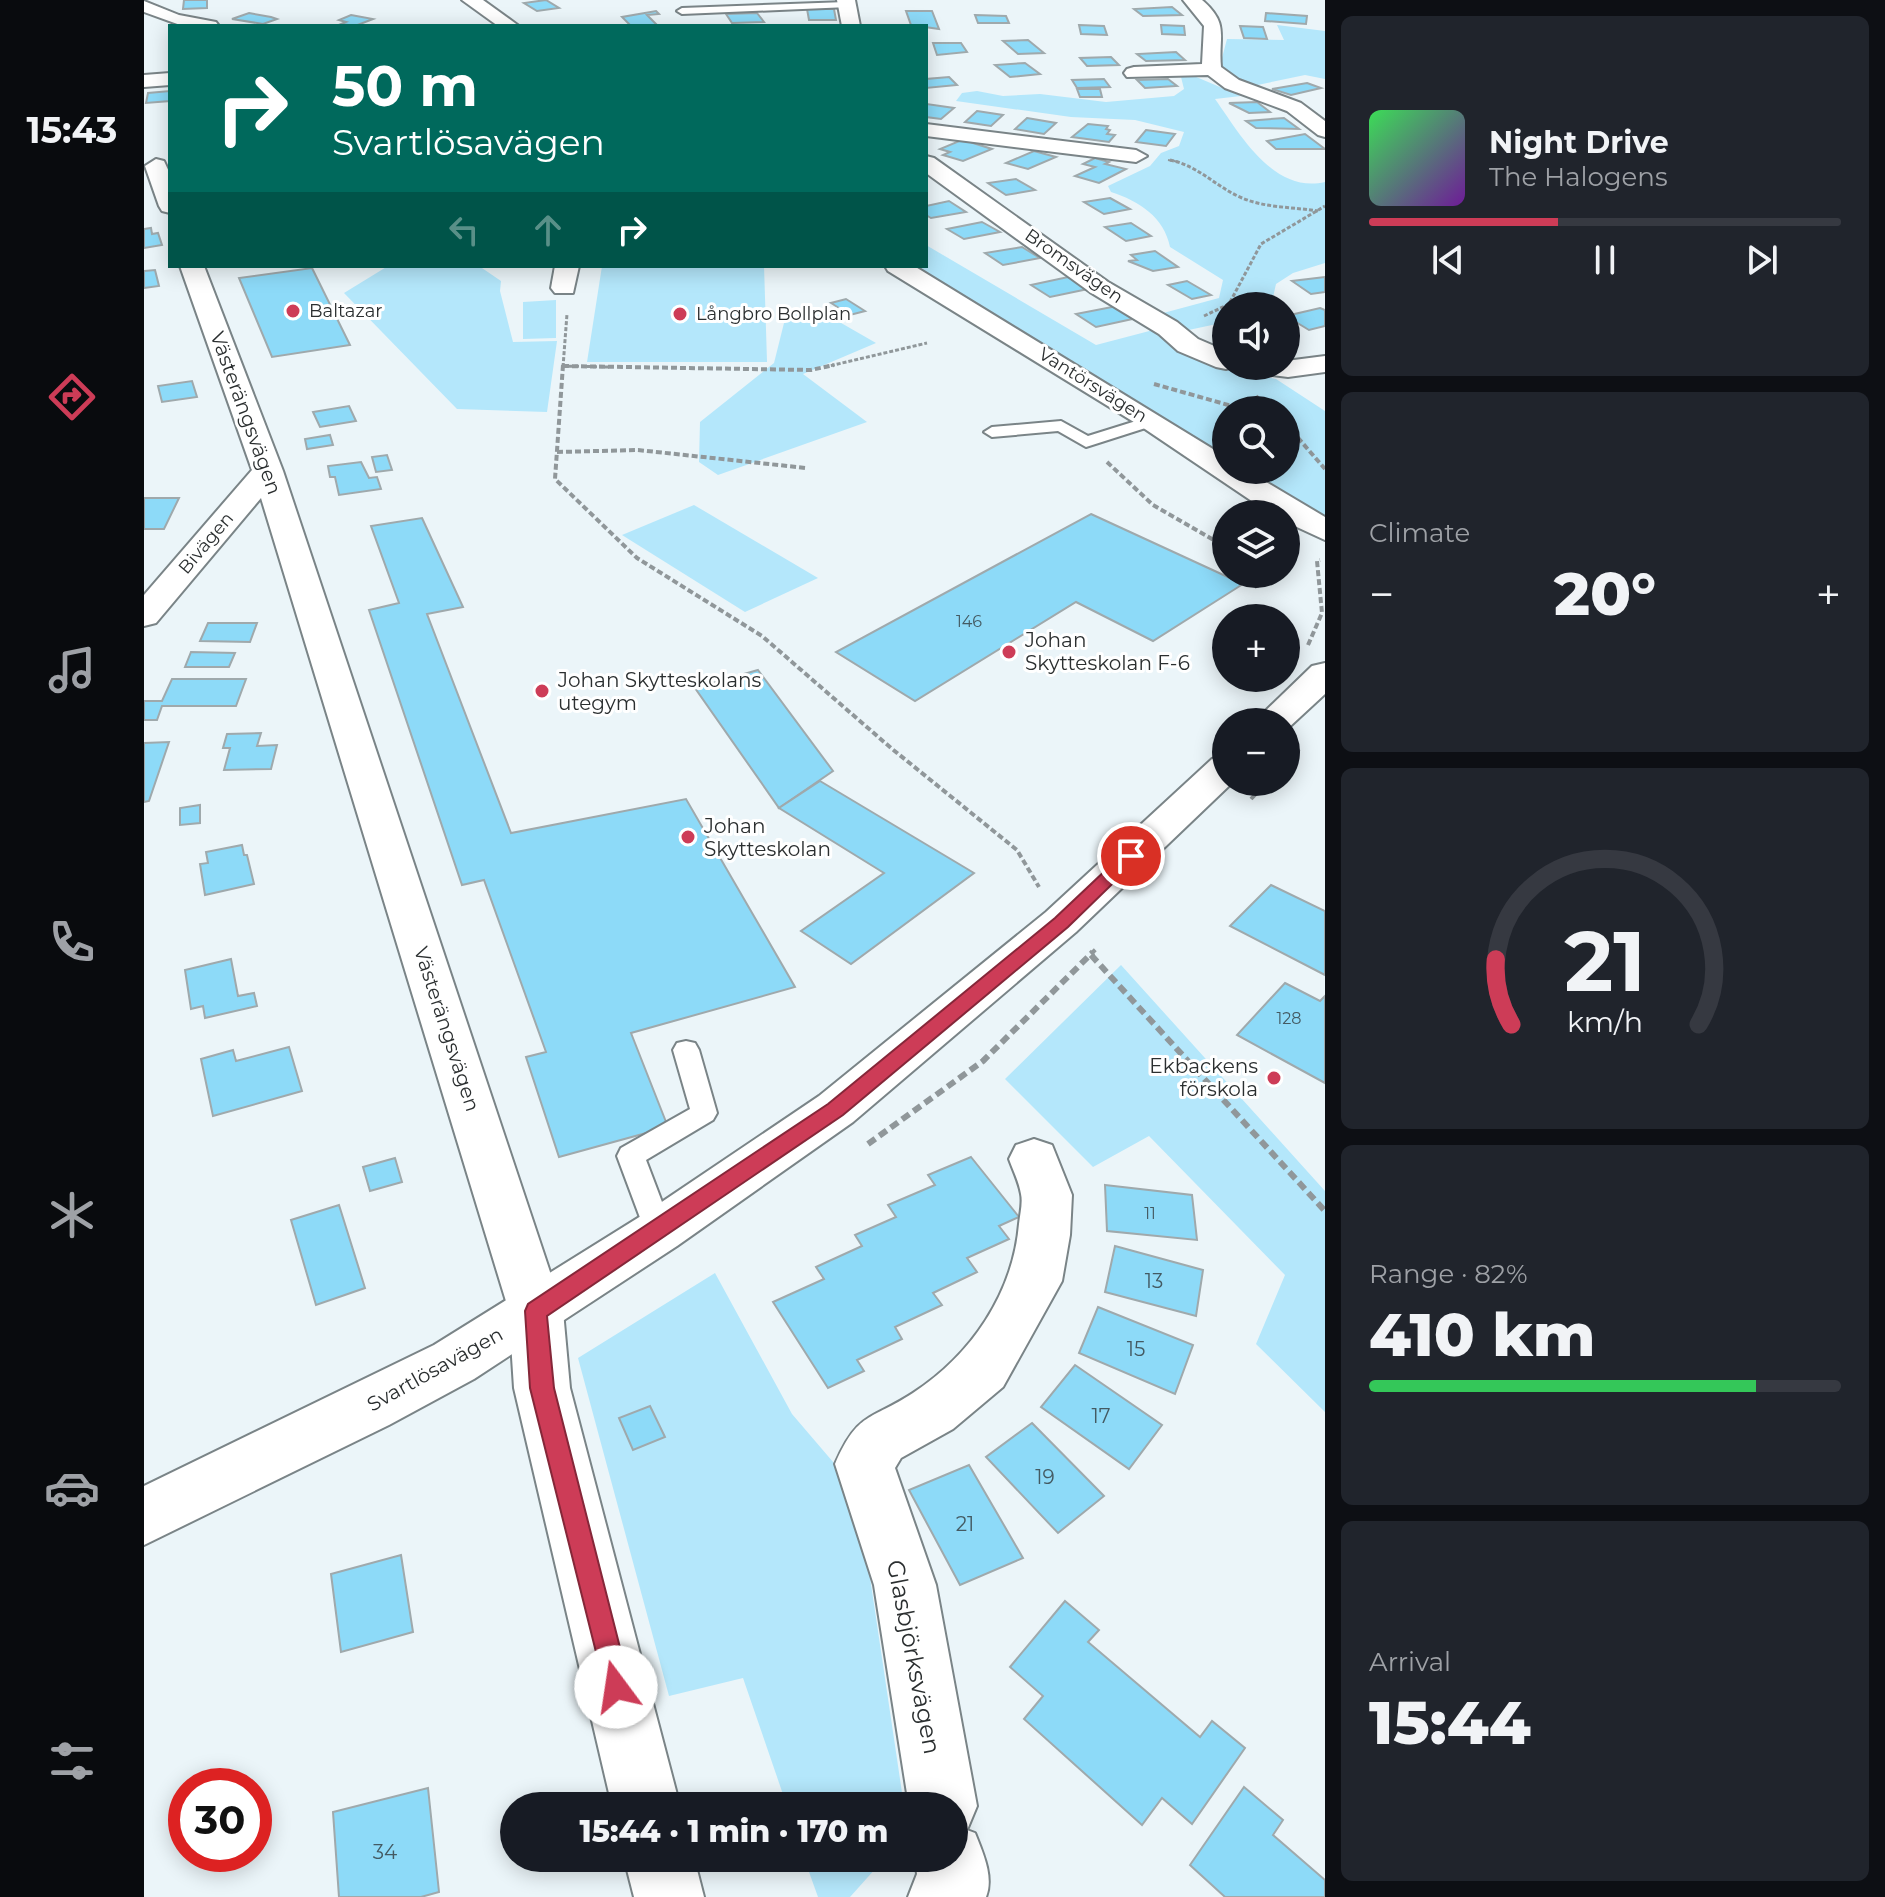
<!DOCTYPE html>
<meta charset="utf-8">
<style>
:root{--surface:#171b24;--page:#20242c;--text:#f1f3f6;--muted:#9ea1a6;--line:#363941;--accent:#cd3c57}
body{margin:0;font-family:Montserrat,sans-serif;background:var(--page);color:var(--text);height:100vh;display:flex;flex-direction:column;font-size:30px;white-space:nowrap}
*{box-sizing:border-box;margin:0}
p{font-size:26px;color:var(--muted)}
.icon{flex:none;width:44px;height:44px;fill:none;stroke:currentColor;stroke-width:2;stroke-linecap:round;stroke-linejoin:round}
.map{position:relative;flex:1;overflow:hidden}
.side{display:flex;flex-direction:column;gap:16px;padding:16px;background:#0d0f14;width:560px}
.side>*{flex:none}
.hud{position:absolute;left:24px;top:24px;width:760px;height:244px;border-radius:0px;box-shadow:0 4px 20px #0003;background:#00695c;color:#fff;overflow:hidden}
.tools{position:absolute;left:1068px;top:292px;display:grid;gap:16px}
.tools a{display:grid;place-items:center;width:88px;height:88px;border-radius:50%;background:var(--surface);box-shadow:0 4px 20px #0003;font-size:40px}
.speed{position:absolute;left:24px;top:1768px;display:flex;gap:16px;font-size:40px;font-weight:700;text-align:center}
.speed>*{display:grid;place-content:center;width:104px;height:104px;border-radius:50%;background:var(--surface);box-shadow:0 4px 20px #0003;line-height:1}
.speed .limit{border:12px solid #d22;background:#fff;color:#111}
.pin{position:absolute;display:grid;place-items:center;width:68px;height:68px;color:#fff;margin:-34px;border:4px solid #fff;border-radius:50%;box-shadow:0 2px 8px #0007}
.me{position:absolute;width:88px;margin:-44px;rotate:346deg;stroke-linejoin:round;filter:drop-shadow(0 0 6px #0008)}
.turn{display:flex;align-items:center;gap:28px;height:168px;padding:0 32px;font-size:36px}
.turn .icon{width:104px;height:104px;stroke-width:2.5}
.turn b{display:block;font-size:56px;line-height:68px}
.lanes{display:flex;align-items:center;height:76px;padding:0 32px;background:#0003;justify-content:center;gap:40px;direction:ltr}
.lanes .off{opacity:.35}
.big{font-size:60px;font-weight:800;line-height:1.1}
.side .tile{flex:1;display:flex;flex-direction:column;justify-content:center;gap:12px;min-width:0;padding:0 28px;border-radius:12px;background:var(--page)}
.side .dial{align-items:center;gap:0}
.dial svg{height:208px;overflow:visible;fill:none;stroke:var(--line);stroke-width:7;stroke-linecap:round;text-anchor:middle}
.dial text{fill:var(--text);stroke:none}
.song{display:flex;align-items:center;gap:24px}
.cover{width:96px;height:96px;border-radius:12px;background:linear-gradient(135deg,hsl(130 70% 55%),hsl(280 70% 35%))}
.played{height:8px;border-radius:4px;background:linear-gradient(90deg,var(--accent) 40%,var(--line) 40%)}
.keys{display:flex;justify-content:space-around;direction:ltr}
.heat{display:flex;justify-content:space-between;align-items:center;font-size:44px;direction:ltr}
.charge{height:12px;border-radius:6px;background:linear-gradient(90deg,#34c759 82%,var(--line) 0)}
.trip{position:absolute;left:356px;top:1792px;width:468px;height:80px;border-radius:40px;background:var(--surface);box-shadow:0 4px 20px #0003;font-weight:800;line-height:80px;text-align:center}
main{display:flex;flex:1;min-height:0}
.menu{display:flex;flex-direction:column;width:144px;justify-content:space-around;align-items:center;background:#090b0e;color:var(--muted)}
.menu .icon{width:56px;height:56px}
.menu .selected{color:var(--accent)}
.menu b{font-size:36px;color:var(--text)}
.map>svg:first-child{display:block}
.green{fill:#b4e7fb}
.building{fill:#8ddaf8;stroke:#9fa9ac;stroke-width:2}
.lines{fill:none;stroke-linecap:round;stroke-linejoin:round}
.lane-casing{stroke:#7a8487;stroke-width:4}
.street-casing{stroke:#7a8487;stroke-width:4}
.secondary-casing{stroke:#7a8487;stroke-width:4}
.path-far3{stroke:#90979a;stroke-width:2;stroke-dasharray:4 2;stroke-linecap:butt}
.path-far2{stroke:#90979a;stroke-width:3;stroke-dasharray:4 2;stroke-linecap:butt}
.path-far1{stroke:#90979a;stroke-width:4;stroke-dasharray:6 3;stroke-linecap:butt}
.path{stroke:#90979a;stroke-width:6;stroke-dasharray:9 5;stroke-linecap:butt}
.lane{fill:#fff;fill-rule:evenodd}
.street{fill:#fff;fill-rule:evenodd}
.secondary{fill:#fff;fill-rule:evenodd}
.route{fill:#cd3c57;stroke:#852739;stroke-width:2}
.poi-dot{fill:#cd3c57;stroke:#fff;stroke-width:3}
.labels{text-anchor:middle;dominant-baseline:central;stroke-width:6;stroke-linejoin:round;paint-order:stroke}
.number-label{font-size:16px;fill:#445a62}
.far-street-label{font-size:18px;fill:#2b2f30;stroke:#fff}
.far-poi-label{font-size:18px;fill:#2b2f30;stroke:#fff;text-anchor:start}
.street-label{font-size:20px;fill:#2b2f30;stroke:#fff}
.poi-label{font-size:20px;fill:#2b2f30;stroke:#fff;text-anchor:start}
.near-number-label{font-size:20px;fill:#445a62}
.near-street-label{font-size:24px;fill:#2b2f30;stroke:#fff}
</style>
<main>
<nav class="menu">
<b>15:43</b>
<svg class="icon selected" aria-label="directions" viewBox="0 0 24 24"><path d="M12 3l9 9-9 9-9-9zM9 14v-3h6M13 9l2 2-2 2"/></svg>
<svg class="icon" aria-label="music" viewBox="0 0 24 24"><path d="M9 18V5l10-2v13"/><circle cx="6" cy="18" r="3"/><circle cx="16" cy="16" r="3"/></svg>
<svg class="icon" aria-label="phone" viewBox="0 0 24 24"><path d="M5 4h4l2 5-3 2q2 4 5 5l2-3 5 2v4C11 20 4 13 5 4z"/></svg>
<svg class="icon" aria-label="climate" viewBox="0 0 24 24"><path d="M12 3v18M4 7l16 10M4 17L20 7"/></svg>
<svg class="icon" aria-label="car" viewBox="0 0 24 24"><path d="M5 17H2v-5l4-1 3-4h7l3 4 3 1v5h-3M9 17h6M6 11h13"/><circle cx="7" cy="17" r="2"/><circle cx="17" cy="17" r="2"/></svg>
<svg class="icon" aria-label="filters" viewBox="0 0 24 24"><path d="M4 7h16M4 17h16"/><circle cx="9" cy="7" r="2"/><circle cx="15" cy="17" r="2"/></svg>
</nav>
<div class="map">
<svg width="1181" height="1897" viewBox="0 0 1181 1897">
<rect width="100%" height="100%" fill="#ebf5f9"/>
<g class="green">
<path d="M1133,25L1181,31V79L1161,75L1104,87L1074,73L1083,39L1140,40Z"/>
<path d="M1050,76L1097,96L1071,99C1096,134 1129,194 1181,182V263L1149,273L1132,284L1127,306H1082V322L1040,331L1012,315L1075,298L1079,280L1026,247C1020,217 995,201 967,192L964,186L1006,166L1017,153L1035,146L1040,132L991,120L927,117L812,101L818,93L833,91L859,96L896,94L962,102L1030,96L1040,89L1037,77Z"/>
<path d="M782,245L952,345L1013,329L1024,343L1050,356L1076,368L1132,379L1181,411V521L1099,470H1142V410H1082V459L770,266H782Z"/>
<path d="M244,266H335L357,281L356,291L369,342L413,341L403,412L313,409L200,293Z"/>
<path d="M458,266H620L623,362H443Z"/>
<path d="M412,300V338L379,339V302Z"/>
<path d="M643,311L685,316L732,343L659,374L723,422L574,475L555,462L556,422L630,363Z"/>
<path d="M550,505L674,578L601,612L478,535Z"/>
<path d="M977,965L1181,1191V1412L1112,1344L1141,1275L1005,1136L949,1167L861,1079Z"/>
<path d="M571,1273L648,1414L713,1490L760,1806H643L599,1678L525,1696L434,1358Z"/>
<path d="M660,1858H741L706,1897H674Z"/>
</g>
<g class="building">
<path d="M40,0H63V8L39,9Z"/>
<path d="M402,0L415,8L393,11L380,3Z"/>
<path d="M1028,7L1038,15L999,16L990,9Z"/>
<path d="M663,9H690L692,20H665Z"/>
<path d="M512,11L515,14L503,15L514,26H487L478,17Z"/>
<path d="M762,11H788L795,29L767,25Z"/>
<path d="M105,13L127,17L133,19L119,24L88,19Z"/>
<path d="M613,13L620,22L588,23L582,14Z"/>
<path d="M1122,13L1163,16L1162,24L1121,21Z"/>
<path d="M207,15L229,19L211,26L197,24L202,22L195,20Z"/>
<path d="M831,15L862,16L865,23H834Z"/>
<path d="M935,25L960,26L963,35L937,34Z"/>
<path d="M1017,25L1040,26L1041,35L1018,34Z"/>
<path d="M1096,26L1119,27L1123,39L1100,38Z"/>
<path d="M884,40L900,53L874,54L859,41Z"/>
<path d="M789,43H817L823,52L793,55Z"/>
<path d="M1032,52L1041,60L1002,61L993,54Z"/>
<path d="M967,57L975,65L943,66L936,58Z"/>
<path d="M881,63L896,74L866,77L851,65Z"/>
<path d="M805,77L813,85L782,88V79Z"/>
<path d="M960,79L966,87L933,88L928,80Z"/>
<path d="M1024,79L1033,86L1001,88L993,80Z"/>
<path d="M1163,83L1177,88L1147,95L1128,89Z"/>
<path d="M933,89H956L958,97H936Z"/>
<path d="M26,91V101L2,103L4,93Z"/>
<path d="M1113,102L1126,112L1105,113L1085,103Z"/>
<path d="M782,106L783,104L810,108L797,119L782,117Z"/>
<path d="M833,111L859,115L847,126L821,122Z"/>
<path d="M883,118L912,123L900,134L871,129Z"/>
<path d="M1140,118L1155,129L1112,128L1102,121Z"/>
<path d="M944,124L964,126L962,129L966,130L963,134L971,135L965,142L928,137Z"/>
<path d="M1002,130L1031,134L1022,146L992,142Z"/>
<path d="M1161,134L1181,149H1132L1123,141Z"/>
<path d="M820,139L829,143L848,149L819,161L799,155L806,152L796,149Z"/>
<path d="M890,151L912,157L884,169L862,163Z"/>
<path d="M951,158L965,162L961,164L982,169L955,183L931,176L951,167L939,164Z"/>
<path d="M872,179L891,190L862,195L844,183Z"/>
<path d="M966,198L986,209L960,214L940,202Z"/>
<path d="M805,201L822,212L787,218L782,215V206Z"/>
<path d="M838,222L856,232L820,239L803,229Z"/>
<path d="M987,223L1007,236L982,241L961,227Z"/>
<path d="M7,228L8,234L14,233L18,245L0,248V229Z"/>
<path d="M878,247L896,258L859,265L841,253Z"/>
<path d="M1011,251L1034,267L1009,271L984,261L993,260L987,255Z"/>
<path d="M168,268L206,345L128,357L95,278Z"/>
<path d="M11,270L15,286L0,288V271Z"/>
<path d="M924,277L944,289L906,297L887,285Z"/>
<path d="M1181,277V292L1167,294L1148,281Z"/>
<path d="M1043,281L1067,295L1048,299L1024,285Z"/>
<path d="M702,299L721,311L706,315L687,303Z"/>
<path d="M973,306L993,318L952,327L932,314Z"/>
<path d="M1176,308L1181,310V326L1165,330L1142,316Z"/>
<path d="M48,381L53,397L18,402L14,386Z"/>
<path d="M205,406L212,421L176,427L169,412Z"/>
<path d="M186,435L189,445L163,449L161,439Z"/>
<path d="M243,455L248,470L232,472L228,457Z"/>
<path d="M217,462L225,478L233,477L237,489L195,495L191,477H186L184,466Z"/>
<path d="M0,498H35L20,529H0Z"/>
<path d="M947,514L1099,584L1009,641L932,602L771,701L692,652Z"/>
<path d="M278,518L319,607L283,614L367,833L542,799L651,987L487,1033L524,1127L415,1157L382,1057L402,1052L340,880L318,885L225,610L255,603L227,526Z"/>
<path d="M64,623H113L106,642L56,641Z"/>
<path d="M47,652L91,653L85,667H41Z"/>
<path d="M614,670L689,771L635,808L551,688Z"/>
<path d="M28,679H102L92,706H18L13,720H0V701H18Z"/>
<path d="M117,733L113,746L133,745L127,769L80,770L86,748H79L83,734Z"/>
<path d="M25,742L5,801L0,802V743Z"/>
<path d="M676,781L830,873L707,964L657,931L740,873L635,808Z"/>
<path d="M56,805V823L36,825V808Z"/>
<path d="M98,845L100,855H103L110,884L61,895L56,864L64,863L62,852Z"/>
<path d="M1127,885L1181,911V975L1086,926Z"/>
<path d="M87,959L94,996L110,993L113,1006L61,1018L59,1006L47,1009L41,970Z"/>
<path d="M1141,983L1176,1001L1181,996V1083L1093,1035Z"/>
<path d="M145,1047L158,1091L69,1116L57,1059L89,1050L92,1061Z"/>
<path d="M827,1157L875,1217L855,1226L865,1239L823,1258L833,1272L789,1293L798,1305L751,1327L758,1339L713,1360L720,1371L684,1388L629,1302L680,1279L672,1267L718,1246L711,1235L752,1217L744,1205L791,1185L784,1175Z"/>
<path d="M251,1158L258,1182L226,1191L219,1167Z"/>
<path d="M961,1185L1048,1195L1053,1240L963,1231Z"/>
<path d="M195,1205L221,1288L172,1305L147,1220Z"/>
<path d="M971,1246L1059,1270L1052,1316L961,1292Z"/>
<path d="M954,1307L1049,1345L1031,1394L935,1353Z"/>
<path d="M931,1365L1018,1425L985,1469L897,1407Z"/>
<path d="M506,1406L521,1437L489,1450L475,1418Z"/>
<path d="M888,1423L960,1496L914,1533L842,1457Z"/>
<path d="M825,1465L879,1558L816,1585L765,1490Z"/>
<path d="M257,1555L269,1632L197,1652L187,1574Z"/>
<path d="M921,1601L955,1630L944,1642L1056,1737L1068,1721L1101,1748L1048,1824L1018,1798L998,1825L880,1719L899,1696L866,1667Z"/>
<path d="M1100,1787L1139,1820L1129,1835L1181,1880V1897H1081L1046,1865Z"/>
<path d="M284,1788L295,1892L277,1897H195L189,1812Z"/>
</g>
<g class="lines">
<defs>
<g id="lane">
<path d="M702,2L705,7L538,14L533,11L538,8Z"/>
<path d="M1008,416L1014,418V424L942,447L914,431L848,437L840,432L848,427L917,421L944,436Z"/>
<path d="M542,1041L551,1043L555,1050L573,1113L569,1120L502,1160L529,1231L525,1239L515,1243L505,1239L501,1231L473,1156L477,1148L546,1109L529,1050L533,1043Z"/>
</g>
<g id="street">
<path d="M693,0H711L716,26H698Z"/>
<path d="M1039,0H1058C1086,24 1074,36 1077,67L1095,80L1157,103L1181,121V137L1174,135L1143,111L1081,88L1064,75L983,77L980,73L983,69L990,67L1058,64L1060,26Z"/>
<path d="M0,1L35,15L72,22L75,26H39L0,12Z"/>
<path d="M26,73V85L0,87V75Z"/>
<path d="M782,124L992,150L1003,156L992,162L782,136Z"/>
<path d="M782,156L790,158L964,282L1033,322L1054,339L1082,351V366H1092L1082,369L1072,367L1034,351L1015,334L946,292L782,173Z"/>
<path d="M12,159L20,161L26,174V213L18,211L15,206L1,166Z"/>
<path d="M36,266H60L139,471L419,1311L426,1388L536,1806H468L370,1388L365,1311L117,498L12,623L0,626V595L108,470Z"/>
<path d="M411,266H435L429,293H411L407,288Z"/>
<path d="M1181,356V372L1144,377L1106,372L1102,366H1142V361Z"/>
<path d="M890,1139L908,1145L928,1195L926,1235L918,1281L859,1387L809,1429L757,1458L751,1468L792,1585L833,1806L823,1830L831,1833C839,1853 850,1877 842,1897H764L773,1874L771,1858H810V1806H765L730,1585L691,1464C714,1411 726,1421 769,1393C827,1355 869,1294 875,1224C876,1214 879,1203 877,1194C875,1182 869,1170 865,1159L872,1145Z"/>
<path d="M480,1858H550L560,1897H490Z"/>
</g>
<g id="secondary">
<path d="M318,0H339L375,26H354Z"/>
<path d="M741,266H770L1082,457V470H1102L1181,517V540L1142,522V514H1127L998,427L744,271Z"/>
<path d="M1181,663V694L1142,730V722H1110L1168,666Z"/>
<path d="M1082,755V782H1089L932,932L709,1122L533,1246L330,1379L245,1425L0,1545V1486L290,1345L497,1216L675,1096L902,912L1068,759Z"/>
</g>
</defs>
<use href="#lane" class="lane-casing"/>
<use href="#street" class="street-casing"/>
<use href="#secondary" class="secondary-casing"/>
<path class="path-far3" d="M1024,160L1036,162"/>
<g class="path-far2">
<path d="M1026,160C1055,166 1072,187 1098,198C1122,208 1149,207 1174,211"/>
<path d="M1060,316L1085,304L1117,244L1181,206"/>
<path d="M419,366L466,367"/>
<path d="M419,367L423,314"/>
<path d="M681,367L783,343"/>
</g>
<g class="path-far1">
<path d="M419,365L411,479L493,558L618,636L747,748L873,850L895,887"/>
<path d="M419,366L667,370L690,365"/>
<path d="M1010,384L1102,410"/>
<path d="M1112,396L1125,410"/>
<path d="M1142,424L1181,469"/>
<path d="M413,452L494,450L662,468"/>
<path d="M963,462L1009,505L1082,547"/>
<path d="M1110,574L1113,588"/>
<path d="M1164,645L1178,613L1173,561L1176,560"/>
<path d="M1142,763L1155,749"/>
<path d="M1107,799L1123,782"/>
<path d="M947,954L953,948"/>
</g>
<g class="path">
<path d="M947,955L1181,1211"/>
<path d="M724,1144L839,1061L949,952"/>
</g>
<use href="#lane" class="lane"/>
<use href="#street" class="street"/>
<use href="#secondary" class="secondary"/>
</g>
<path class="route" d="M987,850L995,856L993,860L924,927L699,1115L403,1316L410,1388L486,1687L482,1696L472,1700L463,1696L386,1388L381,1311L384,1304L684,1104L911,918L981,852Z"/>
<g class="poi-dot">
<circle cx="149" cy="311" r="8"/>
<circle cx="536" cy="314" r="8"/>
<circle cx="865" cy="652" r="8"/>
<circle cx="398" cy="691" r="8"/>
<circle cx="544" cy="837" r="8"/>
<circle cx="1130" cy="1078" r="8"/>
</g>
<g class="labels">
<g class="number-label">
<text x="825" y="621">146</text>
<text x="1145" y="1018">128</text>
<text x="1006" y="1213">11</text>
</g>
<g class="far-street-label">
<text transform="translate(930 266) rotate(35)">Bromsvägen</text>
<text transform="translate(949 385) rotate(32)">Vantörsvägen</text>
<text transform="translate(62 543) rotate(-50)">Bivägen</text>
</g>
<g class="far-poi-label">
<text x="165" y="311">Baltazar</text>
<text x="552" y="314">Långbro Bollplan</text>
</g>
<g class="street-label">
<text transform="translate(102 413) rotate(70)">Västerängsvägen</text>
<text transform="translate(303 1029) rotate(72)">Västerängsvägen</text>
<text transform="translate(291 1369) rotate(-29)">Svartlösavägen</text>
</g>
<g class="poi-label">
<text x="881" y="640">Johan<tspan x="881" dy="23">Skytteskolan F-6</tspan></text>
<text x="414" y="680">Johan Skytteskolans<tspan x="414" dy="23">utegym</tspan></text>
<text x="560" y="826">Johan<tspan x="560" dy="23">Skytteskolan</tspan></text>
<text x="1114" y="1066" text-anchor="end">Ekbackens<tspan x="1114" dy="23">förskola</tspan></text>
</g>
<g class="near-number-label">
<text x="1010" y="1281">13</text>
<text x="992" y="1349">15</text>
<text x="957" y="1416">17</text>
<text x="901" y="1477">19</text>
<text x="821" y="1524">21</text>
<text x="241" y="1852">34</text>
</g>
<g class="near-street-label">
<text transform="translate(770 1657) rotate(79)">Glasbjörksvägen</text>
</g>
</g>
</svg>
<div class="tools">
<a><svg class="icon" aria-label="sound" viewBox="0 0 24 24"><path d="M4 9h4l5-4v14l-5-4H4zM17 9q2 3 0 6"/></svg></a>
<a><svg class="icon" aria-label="search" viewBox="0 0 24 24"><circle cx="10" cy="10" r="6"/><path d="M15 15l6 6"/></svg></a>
<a><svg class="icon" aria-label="layers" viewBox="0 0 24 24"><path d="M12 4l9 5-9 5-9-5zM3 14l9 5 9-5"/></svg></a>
<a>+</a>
<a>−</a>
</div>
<div class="speed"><div class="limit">30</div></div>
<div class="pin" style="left:987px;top:856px;background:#d93025"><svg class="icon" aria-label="arrive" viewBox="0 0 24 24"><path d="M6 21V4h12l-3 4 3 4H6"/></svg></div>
<svg class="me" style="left:472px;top:1687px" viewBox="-20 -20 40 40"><circle r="19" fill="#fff"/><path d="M0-13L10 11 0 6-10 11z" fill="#cd3c57"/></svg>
<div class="trip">15:44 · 1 min · 170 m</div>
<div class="hud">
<div class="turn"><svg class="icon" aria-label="right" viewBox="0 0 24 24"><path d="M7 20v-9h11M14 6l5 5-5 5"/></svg><div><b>50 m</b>Svartlösavägen</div></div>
<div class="lanes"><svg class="icon off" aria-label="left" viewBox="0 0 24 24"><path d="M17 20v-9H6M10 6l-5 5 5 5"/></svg><svg class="icon off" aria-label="ahead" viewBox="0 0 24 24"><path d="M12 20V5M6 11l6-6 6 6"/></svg><svg class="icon" aria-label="right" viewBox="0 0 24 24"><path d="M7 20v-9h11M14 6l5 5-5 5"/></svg></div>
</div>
</div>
<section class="side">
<div class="tile">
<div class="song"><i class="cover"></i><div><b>Night Drive</b><p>The Halogens</p></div></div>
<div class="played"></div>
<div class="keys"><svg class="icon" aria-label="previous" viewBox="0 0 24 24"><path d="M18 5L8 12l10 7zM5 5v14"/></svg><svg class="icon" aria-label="pause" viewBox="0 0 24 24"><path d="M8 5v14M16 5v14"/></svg><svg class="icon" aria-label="next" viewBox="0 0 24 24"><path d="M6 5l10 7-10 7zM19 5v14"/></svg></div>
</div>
<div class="tile"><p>Climate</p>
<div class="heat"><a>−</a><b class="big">20°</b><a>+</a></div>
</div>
<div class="tile dial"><svg viewBox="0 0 100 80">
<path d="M14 69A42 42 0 1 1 86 69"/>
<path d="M14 69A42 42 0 0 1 8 44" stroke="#cd3c57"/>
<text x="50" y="56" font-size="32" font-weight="700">21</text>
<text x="50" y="72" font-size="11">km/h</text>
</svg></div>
<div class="tile"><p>Range · 82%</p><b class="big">410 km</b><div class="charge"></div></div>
<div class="tile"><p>Arrival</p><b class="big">15:44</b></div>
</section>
</main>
